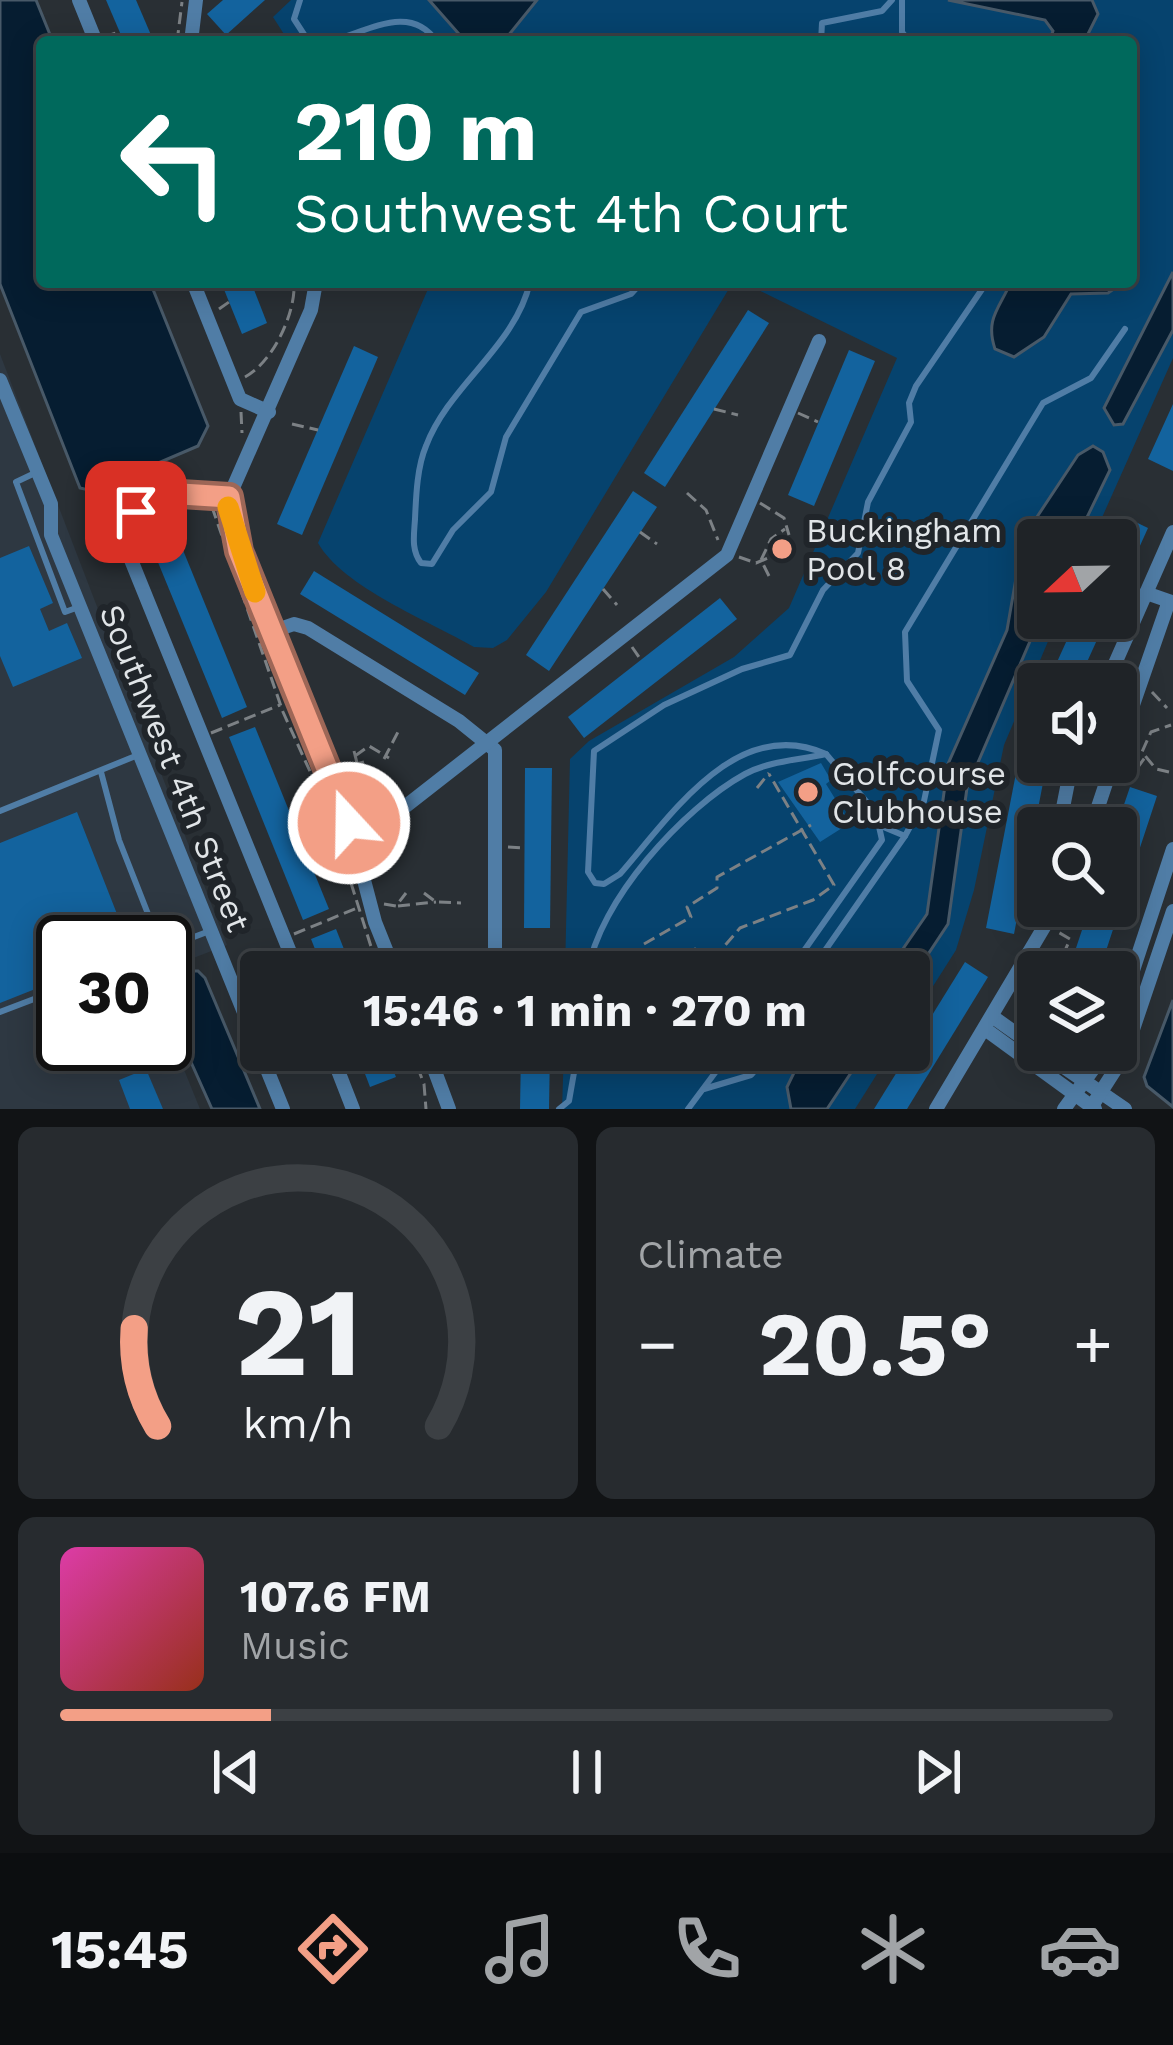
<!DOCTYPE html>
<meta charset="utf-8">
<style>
:root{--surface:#1f2327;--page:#272b2f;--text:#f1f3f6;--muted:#a1a4a7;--line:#3c4044;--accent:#f39f86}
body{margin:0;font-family:"Work Sans",sans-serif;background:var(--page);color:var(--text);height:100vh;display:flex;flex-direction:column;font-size:45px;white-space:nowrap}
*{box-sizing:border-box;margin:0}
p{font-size:39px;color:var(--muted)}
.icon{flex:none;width:66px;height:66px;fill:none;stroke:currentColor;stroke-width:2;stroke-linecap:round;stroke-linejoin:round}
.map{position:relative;height:1109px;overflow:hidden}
.drawer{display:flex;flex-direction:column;gap:18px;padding:18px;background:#111315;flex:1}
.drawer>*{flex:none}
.guide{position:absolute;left:36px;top:36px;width:1101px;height:252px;border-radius:12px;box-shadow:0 6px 30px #0003,0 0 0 3px var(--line);background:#00695c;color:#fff;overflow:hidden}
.needle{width:78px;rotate:248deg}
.buttons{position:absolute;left:1017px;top:519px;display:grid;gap:24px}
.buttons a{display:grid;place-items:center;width:120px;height:120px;border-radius:12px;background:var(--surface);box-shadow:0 6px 30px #0003,0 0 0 3px var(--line);font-size:60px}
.speed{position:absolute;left:36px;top:915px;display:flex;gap:24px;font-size:60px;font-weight:700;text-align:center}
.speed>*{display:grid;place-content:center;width:156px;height:156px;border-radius:50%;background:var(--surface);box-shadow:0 6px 30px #0003,0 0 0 3px var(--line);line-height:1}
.speed .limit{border:6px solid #111;border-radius:18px;background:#fff;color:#111}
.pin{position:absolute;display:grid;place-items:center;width:102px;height:102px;color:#fff;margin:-51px;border-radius:24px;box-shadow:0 6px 18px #0006}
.me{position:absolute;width:132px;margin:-66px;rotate:339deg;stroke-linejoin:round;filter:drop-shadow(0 0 9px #0008)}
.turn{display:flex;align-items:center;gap:42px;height:252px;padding:0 60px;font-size:54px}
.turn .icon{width:156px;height:156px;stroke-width:2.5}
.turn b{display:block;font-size:84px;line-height:102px}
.big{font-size:90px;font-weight:700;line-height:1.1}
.drawer .card{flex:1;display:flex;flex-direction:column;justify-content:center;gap:18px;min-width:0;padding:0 42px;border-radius:18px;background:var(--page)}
.drawer .dial{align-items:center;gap:0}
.dial svg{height:312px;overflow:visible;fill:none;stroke:var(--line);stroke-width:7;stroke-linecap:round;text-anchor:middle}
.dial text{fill:var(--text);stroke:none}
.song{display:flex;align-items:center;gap:36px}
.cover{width:144px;height:144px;border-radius:18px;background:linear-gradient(135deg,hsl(320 70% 55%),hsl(10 70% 35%))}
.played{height:12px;border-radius:6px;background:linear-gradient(90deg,var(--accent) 20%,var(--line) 20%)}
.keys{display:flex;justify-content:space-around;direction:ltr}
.heat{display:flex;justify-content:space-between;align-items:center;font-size:66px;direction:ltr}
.drawer .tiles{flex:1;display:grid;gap:18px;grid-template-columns:1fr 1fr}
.card:last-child{grid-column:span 2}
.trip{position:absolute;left:240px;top:951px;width:690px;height:120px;border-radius:12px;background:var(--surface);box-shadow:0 6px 30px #0003,0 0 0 3px var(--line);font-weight:700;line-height:120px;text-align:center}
.tab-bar{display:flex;height:192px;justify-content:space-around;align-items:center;background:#0c0e10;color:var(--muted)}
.tab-bar .icon{width:84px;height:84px}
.tab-bar .active{color:var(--accent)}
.tab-bar b{font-size:54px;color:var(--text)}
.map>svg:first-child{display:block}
.built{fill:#2e3842}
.green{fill:#06436e}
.water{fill:#061d31;stroke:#485968;stroke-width:3}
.building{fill:#13639e}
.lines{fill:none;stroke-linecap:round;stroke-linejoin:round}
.path{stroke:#7c8185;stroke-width:3;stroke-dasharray:12 6;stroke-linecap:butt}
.service{stroke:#507da6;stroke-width:6}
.minor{stroke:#507da6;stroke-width:14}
.route-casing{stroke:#9e6757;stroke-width:30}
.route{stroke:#f39f86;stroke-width:21}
.slow{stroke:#f59e0b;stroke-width:21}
.poi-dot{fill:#f39f86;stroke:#20252a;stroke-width:4.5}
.labels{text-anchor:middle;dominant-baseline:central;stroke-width:12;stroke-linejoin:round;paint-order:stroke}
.poi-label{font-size:33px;fill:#e1e5e8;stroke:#20252a;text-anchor:start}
.street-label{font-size:33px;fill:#e1e5e8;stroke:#20252a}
</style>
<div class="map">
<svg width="1173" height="1109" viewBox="0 0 1173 1109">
<rect width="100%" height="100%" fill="#292f34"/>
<path class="built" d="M0,354L227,945L165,969V942H63V1008L47,1015L63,1050L80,1044H165V1023L200,1109H0Z"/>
<g class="green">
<path d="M291,0H1173V358L1092,540H1038V618H1058L1004,745L974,890L956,950L909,1024V972H565L570,759L589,741L734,657L789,608L897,358L742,282H1131V42H289L273,17Z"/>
<path d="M431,282H733L546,592L507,640L493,648L474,647C429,621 343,587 318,543Z"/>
<path d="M564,1050H892L855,1109H562Z"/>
</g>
<g class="water">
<path d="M0,0H36L53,42H42V282H150L208,426L198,446L93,491L80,488L0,284Z"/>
<path d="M429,0H537L503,42H466Z"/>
<path d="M948,0H1092L1098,14L1084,42H1049L1053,31L1045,20Z"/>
<path d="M1173,272V330L1123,424L1114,425L1104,408Z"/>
<path d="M1011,282H1124L1108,293L1071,294L1044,337L1014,357L995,349C985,319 999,309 1011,282Z"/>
<path d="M1093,446L1103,452L1110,470L1076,540H1038L1040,618L967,788L948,924L909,983V972H887L927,914L948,764L1007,630L1023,538L1078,455Z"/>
<path d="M183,971H198L205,978L260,1109H212L165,1004V977Z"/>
<path d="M1173,1000V1107L1147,1086L1144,1077Z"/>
<path d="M805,1050H866L827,1109H791L787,1087Z"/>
</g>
<g class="building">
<path d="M106,0H136L154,42H124Z"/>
<path d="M223,0H265L226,35L207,14Z"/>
<path d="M221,282H251L267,323L242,334Z"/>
<path d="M748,310L769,323L665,487L644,473Z"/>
<path d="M354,346L378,357L302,535L277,524Z"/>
<path d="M849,350L875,361L814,506L788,495Z"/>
<path d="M1173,404V471L1148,459Z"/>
<path d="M633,491L657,507L549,671L526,655Z"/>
<path d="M1123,516L1148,528L1116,599L1112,540Z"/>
<path d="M174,528L247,707L222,718L148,538Z"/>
<path d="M29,546L53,603L40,609L49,631L67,623L82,658L13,687L0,656V558Z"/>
<path d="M314,571L479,673L465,695L300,594Z"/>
<path d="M720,598L737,619L584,738L568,717Z"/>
<path d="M1077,618H1107L1077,684H1047Z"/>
<path d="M255,727L329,909L303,920L229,737Z"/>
<path d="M1023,737L1038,740V762H1047L1014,934L986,928Z"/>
<path d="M821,763L831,780L826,784L850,823L820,842L778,782Z"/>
<path d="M525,768H552L550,928H524Z"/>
<path d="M1130,787L1157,796L1099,972H1068L1090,906H1116V828Z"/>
<path d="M77,812L128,942H63V978L0,1003V843Z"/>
<path d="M336,929L353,972H324L311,939Z"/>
<path d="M965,962L988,977L907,1109H874Z"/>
<path d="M356,1050H385L396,1077L370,1087Z"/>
<path d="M521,1050H550L549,1109H520Z"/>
<path d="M146,1069L163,1109H130L119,1080Z"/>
</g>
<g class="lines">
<g class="path">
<path d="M104,37L119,32"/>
<path d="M177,42L182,2"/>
<path d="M219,309L229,302"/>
<path d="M245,377C273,362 296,313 294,282"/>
<path d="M714,409L738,415"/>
<path d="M241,412L242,433"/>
<path d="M798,413L818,422"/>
<path d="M292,424L318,430"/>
<path d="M687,493L706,510L718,540"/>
<path d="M760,503L784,518L789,535"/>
<path d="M212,507L283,712L338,833"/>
<path d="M640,532L657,544"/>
<path d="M739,557L756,563L768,558"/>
<path d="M769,576L761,560L771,539L785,529"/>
<path d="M603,589L617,605"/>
<path d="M1105,624L1120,628"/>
<path d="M632,647L641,660"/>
<path d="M1152,692L1167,708"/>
<path d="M211,733L280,705"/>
<path d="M354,751L357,763"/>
<path d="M355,756L369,746L389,758"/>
<path d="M384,759L400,728"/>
<path d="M338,769L364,762"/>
<path d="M1169,772L1156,769L1142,752L1151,732L1171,725"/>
<path d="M1122,774H1133L1146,756"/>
<path d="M757,788L769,773"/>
<path d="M1032,838L1038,839"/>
<path d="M508,847L525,848"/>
<path d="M351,883L379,972"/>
<path d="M424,893L436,902L461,903"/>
<path d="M384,904L396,906L406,893"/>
<path d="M398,906L436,902"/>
<path d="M294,934L357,908"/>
<path d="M644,944L691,917L687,907L717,888V877L811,825"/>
<path d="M694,948L705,964"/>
<path d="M702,972L740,928L813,900L834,885L769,774"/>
<path d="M1056,972L1070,939L1058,932"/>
<path d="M411,1050L424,1084L426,1109"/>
</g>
<g class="service">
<path d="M300,0L294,19L305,36L321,42"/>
<path d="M902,0V32L910,42"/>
<path d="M326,42C363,35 409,0 437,42"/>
<path d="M821,42L822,23L882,11L892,0"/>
<path d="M530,282C515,347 449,385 426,446C417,467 416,497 415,519C414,535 411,550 421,563L432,564L453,530L491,492L506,437L581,312L631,294L642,282"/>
<path d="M35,473L16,482L65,612L76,608"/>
<path d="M826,754C736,714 670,817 620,874L604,884L595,883L588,872L594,751L664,705L742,669L790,655L823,590L858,553L868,502L911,422L909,403L916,386L987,282"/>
<path d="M101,772L119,840L159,942"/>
<path d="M0,811L138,755"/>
<path d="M905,836L924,801L939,730L907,681L905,632L1043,403L1091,378L1125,329"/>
<path d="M165,948L207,932"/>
<path d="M588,972C598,902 683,808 745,774C769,761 799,760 826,754L876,813L882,840L789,972"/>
<path d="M810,972L905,836L881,826"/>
<path d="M0,1012L63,988"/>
<path d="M704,1089L751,1075L773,1050"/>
<path d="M559,1109L569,1101L578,1050"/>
<path d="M688,1109L732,1050"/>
</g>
<g class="minor">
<path d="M79,0L96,42"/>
<path d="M191,42L196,0"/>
<path d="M193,282L240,399L269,412"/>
<path d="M316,282L311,310L229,497L239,551L349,823L375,922L395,972"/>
<path d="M0,380L51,504V535L283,1109"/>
<path d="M229,497C191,490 125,495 125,545L298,972"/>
<path d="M271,632L294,624L308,628L459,721L495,750V972"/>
<path d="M1106,684L1173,532"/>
<path d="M1116,754L1169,601L1146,593"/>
<path d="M1059,828L1072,762"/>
<path d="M1091,828L1113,762"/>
<path d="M356,845L727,555L819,341"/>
<path d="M993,1017L1038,1049"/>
<path d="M1116,1022L1173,849"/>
<path d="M985,1029L1095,1109"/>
<path d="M330,1050L353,1109"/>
<path d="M427,1050L449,1109"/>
<path d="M1039,1050L1125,1109"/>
<path d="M936,1109L1047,922L1062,906"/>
<path d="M1064,1109L1107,1050"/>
<path d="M1090,1109L1124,1056L1173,911"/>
</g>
</g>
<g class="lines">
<defs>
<path id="route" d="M136,512L181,494L229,497L239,551L349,823"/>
</defs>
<use href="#route" class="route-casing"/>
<use href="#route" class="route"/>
<path class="slow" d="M228,507L255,592"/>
</g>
<g class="poi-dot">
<circle cx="782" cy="549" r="12"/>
<circle cx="808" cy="792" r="12"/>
</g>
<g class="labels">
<g class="poi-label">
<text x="806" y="530">Buckingham<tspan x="806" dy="38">Pool 8</tspan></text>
<text x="832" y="773">Golfcourse<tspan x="832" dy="38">Clubhouse</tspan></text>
</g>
<g class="street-label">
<text transform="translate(175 768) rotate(68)">Southwest 4th Street</text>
</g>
</g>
</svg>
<div class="buttons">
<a><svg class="needle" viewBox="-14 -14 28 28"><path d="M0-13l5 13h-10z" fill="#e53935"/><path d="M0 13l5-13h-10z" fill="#a1a4a7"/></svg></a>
<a><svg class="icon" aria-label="sound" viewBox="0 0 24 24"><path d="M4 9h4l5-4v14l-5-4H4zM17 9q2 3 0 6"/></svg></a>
<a><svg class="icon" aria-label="search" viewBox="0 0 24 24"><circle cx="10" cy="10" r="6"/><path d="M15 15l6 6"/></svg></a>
<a><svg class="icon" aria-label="layers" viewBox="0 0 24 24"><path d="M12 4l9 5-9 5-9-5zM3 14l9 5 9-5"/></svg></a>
</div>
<div class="speed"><div class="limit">30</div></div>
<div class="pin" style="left:136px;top:512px;background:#d93025"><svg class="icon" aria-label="arrive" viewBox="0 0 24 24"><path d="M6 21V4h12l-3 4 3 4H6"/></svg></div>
<svg class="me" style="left:349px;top:823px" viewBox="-20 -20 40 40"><circle r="17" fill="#f39f86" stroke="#fff" stroke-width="3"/><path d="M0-11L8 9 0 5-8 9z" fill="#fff"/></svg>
<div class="trip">15:46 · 1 min · 270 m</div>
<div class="guide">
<div class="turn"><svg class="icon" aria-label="left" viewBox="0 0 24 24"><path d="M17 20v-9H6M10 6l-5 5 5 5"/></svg><div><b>210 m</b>Southwest 4th Court</div></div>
</div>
</div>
<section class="drawer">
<div class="tiles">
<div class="card dial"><svg viewBox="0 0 100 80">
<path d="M14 69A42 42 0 1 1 86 69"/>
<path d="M14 69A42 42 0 0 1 8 44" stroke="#f39f86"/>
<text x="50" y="56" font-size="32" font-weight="700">21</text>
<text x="50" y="72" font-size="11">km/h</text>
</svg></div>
<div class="card"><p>Climate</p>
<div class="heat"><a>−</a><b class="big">20.5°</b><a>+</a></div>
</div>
<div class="card">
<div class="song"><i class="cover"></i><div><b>107.6 FM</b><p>Music</p></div></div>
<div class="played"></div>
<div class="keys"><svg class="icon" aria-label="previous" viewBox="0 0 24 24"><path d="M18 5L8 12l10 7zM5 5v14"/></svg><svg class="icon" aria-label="pause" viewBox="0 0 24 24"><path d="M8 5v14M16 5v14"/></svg><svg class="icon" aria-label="next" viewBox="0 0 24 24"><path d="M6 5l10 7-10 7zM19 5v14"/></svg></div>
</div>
</div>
</section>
<nav class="tab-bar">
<b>15:45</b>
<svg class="icon active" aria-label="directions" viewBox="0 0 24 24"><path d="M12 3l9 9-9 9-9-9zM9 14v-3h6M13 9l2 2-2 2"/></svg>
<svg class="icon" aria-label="music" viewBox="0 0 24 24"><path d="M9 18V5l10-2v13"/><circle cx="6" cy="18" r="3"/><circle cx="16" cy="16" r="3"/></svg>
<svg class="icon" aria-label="phone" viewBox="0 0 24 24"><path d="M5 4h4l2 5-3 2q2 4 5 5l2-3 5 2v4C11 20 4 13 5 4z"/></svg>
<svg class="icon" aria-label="climate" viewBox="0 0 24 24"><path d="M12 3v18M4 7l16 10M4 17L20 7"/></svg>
<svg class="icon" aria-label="car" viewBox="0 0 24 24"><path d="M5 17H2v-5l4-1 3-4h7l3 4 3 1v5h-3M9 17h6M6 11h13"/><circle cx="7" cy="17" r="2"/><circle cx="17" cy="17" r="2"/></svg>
</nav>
